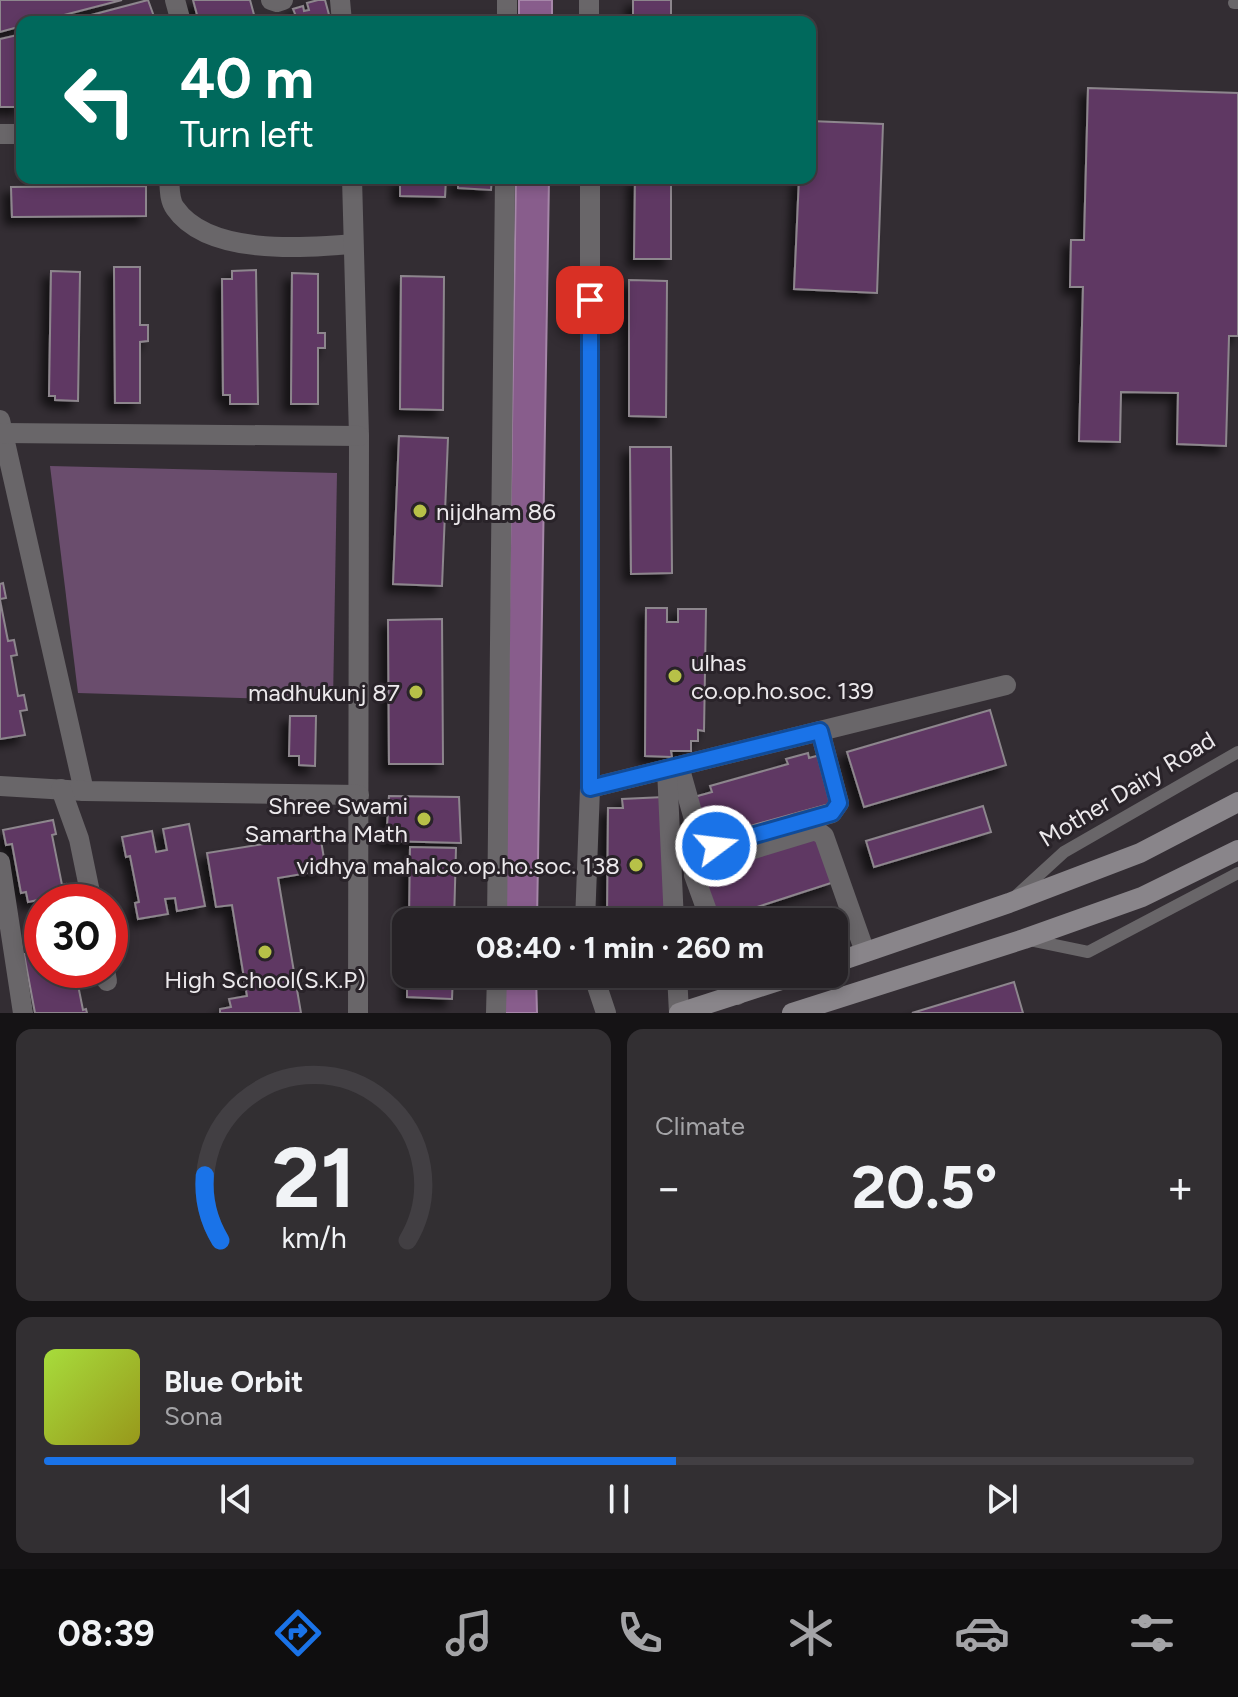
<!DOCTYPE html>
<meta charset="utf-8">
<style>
:root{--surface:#262226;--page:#322f32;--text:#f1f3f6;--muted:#a4a4a7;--line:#423f43;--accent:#1a73e8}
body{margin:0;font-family:Figtree,sans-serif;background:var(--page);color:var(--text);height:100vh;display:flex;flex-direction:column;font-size:30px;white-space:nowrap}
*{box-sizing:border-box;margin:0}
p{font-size:26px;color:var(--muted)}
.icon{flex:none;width:44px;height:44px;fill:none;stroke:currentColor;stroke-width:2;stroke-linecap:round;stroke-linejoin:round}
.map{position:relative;height:1013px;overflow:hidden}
.panel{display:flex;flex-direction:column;gap:16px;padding:16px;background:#151315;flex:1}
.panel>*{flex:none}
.top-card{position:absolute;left:16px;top:16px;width:800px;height:168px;border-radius:16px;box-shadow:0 4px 12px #0003,0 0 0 2px var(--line);background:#00695c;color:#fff;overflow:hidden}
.speed{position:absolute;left:24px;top:884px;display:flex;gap:16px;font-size:40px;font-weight:700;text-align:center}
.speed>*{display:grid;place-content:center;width:104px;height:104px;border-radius:50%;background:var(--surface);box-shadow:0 4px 12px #0003,0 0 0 2px var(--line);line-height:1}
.speed .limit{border:12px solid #d22;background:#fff;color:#111}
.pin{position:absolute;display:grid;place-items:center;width:68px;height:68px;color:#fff;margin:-34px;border-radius:16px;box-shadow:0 4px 12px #0006}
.me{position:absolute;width:88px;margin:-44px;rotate:75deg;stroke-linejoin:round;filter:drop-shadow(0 0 6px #0008)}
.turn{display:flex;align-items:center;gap:28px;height:168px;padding:0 32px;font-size:36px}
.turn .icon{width:104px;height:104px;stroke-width:2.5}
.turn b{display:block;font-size:56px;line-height:68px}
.big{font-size:60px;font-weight:700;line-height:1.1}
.panel .widget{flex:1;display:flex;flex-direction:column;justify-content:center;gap:12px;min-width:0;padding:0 28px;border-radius:16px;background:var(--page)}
.panel .dial{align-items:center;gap:0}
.dial svg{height:208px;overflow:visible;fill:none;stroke:var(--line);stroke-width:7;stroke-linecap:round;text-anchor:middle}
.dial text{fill:var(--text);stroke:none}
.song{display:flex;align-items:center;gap:24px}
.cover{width:96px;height:96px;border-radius:12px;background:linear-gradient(135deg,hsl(80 70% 55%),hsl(60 70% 35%))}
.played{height:8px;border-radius:4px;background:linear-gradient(90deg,var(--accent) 55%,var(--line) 55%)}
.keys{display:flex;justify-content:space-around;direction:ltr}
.heat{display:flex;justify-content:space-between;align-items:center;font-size:44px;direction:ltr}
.panel .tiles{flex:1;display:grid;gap:16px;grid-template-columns:1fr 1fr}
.widget:last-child{grid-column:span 2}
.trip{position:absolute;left:392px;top:908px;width:456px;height:80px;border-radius:16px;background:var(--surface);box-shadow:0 4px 12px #0003,0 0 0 2px var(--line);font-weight:700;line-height:80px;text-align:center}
.tabs{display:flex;height:128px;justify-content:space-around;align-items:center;background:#0f0e0f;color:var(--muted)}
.tabs .icon{width:56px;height:56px}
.tabs .active{color:var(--accent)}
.tabs b{font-size:36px;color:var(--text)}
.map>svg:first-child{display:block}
.green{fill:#6a4d6d}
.water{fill:#885d8c;stroke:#a687a9;stroke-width:2}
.building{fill:#5f3763;stroke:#8d868d;stroke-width:2;filter:url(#shadow)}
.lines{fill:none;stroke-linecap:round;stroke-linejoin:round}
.service{stroke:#696669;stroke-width:12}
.minor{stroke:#696669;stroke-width:20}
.secondary{stroke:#89858a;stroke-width:20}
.route-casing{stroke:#114b97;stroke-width:20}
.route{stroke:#1a73e8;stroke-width:14}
.poi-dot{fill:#b7c148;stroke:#292329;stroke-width:3}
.labels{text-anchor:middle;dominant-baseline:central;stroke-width:6;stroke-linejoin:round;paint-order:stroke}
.poi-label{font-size:24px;fill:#ece9ec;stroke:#292329;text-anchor:end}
.street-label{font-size:24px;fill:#ece9ec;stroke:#292329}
</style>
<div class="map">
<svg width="1238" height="1013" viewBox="0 0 1238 1013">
<defs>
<filter id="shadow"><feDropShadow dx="-7" dy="7" stdDeviation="4" flood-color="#0009"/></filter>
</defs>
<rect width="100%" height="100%" fill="#332d33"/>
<path class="green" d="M50,466L337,473L333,701L78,693Z"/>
<g class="water">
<rect x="519" y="0" width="33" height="22"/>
<path d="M516,178H549L537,922H504Z"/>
<path d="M503,974H536L537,1013H503Z"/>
</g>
<g class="building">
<path d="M0,0H122L37,22H22V26L0,32Z"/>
<path d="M148,0L156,22H65Z"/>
<path d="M193,0H250L256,22H199Z"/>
<path d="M318,0H325L331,22H288L290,21L289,18L296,16L293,9L303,6L304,11L309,10L307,3Z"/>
<path d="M633,0H671V22H639V17H633Z"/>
<path d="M22,34V107H0V39Z"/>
<path d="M1088,88L1238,93V336H1229L1226,446L1177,444L1178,393L1121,392L1120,442L1079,441L1083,287H1070L1071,240H1084Z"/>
<path d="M810,121L883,124L877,293L794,289L799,178H810Z"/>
<path d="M400,178H446L445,197L400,196Z"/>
<path d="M458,178H492L491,190L458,188Z"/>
<path d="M635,178H671V259H634Z"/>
<path d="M146,186V216L12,217L11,187Z"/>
<path d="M114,267H140V325H148V341L140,342V403H115Z"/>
<path d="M256,270L258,404H230V395H223L222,279H232V271Z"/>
<path d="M51,271L80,272L78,401L55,400V396H49Z"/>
<path d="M292,273L318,274V333H325V348H318V404H291Z"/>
<path d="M401,276L444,277L443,410L400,409Z"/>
<path d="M629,280L667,281L666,417L629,416Z"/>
<path d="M399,436L448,438L442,586L393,584Z"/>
<path d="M630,447H671L672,573L631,574Z"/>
<path d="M3,583L6,598L0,599V584Z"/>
<path d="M0,600L8,641L14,640L17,655L11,656L18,696L24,695L27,710L20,711L25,735L0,739Z"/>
<path d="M646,608H667V622H678V609H706L704,731L698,730V741H691V751H671L672,757L645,756Z"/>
<path d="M442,619L443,764H389L388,620Z"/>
<path d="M990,710L1006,765L864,807L847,752Z"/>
<path d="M290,716H316L315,766L299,765V756H289Z"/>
<path d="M808,753L809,758L820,755L833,803L721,834L719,826L703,830L694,797L712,792L710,786L788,764L786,759Z"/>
<path d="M389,796L459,797L461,843L386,841Z"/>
<path d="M664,797L665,922H607L608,808H623L622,799Z"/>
<path d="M983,806L991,832L874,867L866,841Z"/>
<path d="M53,820L56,834L52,835L62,885L66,884L68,894L28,902L26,892L21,893L12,844L6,845L3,830Z"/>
<path d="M189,824L205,906L177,911L175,898L165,899L168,914L138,919L135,903L139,902L130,856L126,857L122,837L152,831L156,852L167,850L163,829Z"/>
<path d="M819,834L834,882L717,920L701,870Z"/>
<path d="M320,835L326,870L278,878L301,1013H220V1009L231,1007L229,999L247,996L232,905L216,907L207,853Z"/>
<path d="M410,847L456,848L454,922H409Z"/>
<path d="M42,951V970H75L83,1010L86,1009L87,1013H35L24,954Z"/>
<path d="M407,974H453L452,999L407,997Z"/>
<path d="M1014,982L1023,1013H912Z"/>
</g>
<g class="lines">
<g class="service">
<path d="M1234,3H1238"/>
<path d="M1017,895L1064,852L1238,752"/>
<path d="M1030,940L1088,952L1238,873"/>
</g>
<g class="minor">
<path d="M175,0L181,22"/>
<path d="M271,0L277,2L283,0"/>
<path d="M340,0L342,22"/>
<path d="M589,0V22"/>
<path d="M507,22V0"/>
<path d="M0,134H22"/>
<path d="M169,178C170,188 169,200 175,208C208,256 303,248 353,244"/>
<path d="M352,178L359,436L358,1013"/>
<path d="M0,420L84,791"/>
<path d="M2,433L359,436"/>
<path d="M679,766L699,837C712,850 726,843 742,839"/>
<path d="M667,769L674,922"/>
<path d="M0,786L84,791L359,795"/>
<path d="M590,788L1006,685"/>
<path d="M61,789L79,839L92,902"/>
<path d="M796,823L832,813L839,803L820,731"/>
<path d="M0,862L23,1013"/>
<path d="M497,922L505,178"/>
<path d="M585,922L590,788V178"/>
<path d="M711,922L694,875L700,865L816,830L824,836L865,952"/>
<path d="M105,970L107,981"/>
<path d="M593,974L606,1013"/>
<path d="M677,974L679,1013"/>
<path d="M730,974L737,995"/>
<path d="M496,1013L497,974"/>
</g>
<g class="secondary">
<path d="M834,963L1009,903L1140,853L1238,802"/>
<path d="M679,1013L800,974"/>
<path d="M792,1013L1024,939L1142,897L1238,850"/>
</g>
</g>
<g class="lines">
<defs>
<path id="route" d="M590,300V788L820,731L839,803L832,813L716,846"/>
</defs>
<use href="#route" class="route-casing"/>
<use href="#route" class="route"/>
</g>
<g class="poi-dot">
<circle cx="420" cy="511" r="8"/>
<circle cx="675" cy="676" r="8"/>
<circle cx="416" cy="692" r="8"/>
<circle cx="424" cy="819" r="8"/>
<circle cx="636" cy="865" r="8"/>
<circle cx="265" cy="952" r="8"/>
</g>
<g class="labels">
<g class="poi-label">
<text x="436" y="511" text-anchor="start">nijdham 86</text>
<text x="691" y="662" text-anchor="start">ulhas<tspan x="691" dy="28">co.op.ho.soc. 139</tspan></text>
<text x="400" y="692">madhukunj 87</text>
<text x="408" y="805">Shree Swami<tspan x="408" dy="28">Samartha Math</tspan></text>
<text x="620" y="865">vidhya mahalco.op.ho.soc. 138</text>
<text x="265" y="979" text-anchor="middle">High School(S.K.P)</text>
</g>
<g class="street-label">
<text transform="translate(1127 789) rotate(-31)">Mother Dairy Road</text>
</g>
</g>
</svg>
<div class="speed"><div class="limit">30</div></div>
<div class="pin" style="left:590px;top:300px;background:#d93025"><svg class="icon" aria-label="arrive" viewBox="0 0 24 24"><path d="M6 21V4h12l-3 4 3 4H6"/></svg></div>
<svg class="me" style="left:716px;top:846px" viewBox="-20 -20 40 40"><circle r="17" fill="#1a73e8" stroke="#fff" stroke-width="3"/><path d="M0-11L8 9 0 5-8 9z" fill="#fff"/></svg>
<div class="trip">08:40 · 1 min · 260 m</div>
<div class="top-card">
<div class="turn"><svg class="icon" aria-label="left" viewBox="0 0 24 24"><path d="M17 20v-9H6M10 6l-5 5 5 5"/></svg><div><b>40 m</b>Turn left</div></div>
</div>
</div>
<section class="panel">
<div class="tiles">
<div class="widget dial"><svg viewBox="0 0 100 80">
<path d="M14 69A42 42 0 1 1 86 69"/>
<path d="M14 69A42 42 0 0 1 8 44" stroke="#1a73e8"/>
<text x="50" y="56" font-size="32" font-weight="700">21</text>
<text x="50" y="72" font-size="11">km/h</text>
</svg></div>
<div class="widget"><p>Climate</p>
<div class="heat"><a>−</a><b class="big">20.5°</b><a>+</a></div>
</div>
<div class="widget">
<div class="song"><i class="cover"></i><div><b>Blue Orbit</b><p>Sona</p></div></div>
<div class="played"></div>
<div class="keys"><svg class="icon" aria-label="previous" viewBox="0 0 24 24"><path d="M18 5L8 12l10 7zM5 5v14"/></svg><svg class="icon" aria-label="pause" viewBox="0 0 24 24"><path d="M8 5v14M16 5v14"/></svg><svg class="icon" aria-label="next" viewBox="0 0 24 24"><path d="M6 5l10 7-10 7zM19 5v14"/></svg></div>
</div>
</div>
</section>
<nav class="tabs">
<b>08:39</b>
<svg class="icon active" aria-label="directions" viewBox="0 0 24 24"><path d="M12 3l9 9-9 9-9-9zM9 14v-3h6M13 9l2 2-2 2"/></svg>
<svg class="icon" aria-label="music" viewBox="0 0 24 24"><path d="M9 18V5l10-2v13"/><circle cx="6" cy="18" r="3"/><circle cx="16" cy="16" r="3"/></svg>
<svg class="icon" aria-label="phone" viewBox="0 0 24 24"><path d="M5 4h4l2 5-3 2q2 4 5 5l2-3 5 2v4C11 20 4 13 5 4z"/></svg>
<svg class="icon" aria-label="climate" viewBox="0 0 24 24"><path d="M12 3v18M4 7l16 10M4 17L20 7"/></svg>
<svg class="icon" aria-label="car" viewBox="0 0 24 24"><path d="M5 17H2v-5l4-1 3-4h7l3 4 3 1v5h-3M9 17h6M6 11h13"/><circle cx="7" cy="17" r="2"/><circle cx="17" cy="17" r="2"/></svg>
<svg class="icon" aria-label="filters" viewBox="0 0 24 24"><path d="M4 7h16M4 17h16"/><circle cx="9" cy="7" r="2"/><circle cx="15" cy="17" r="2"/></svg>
</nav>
